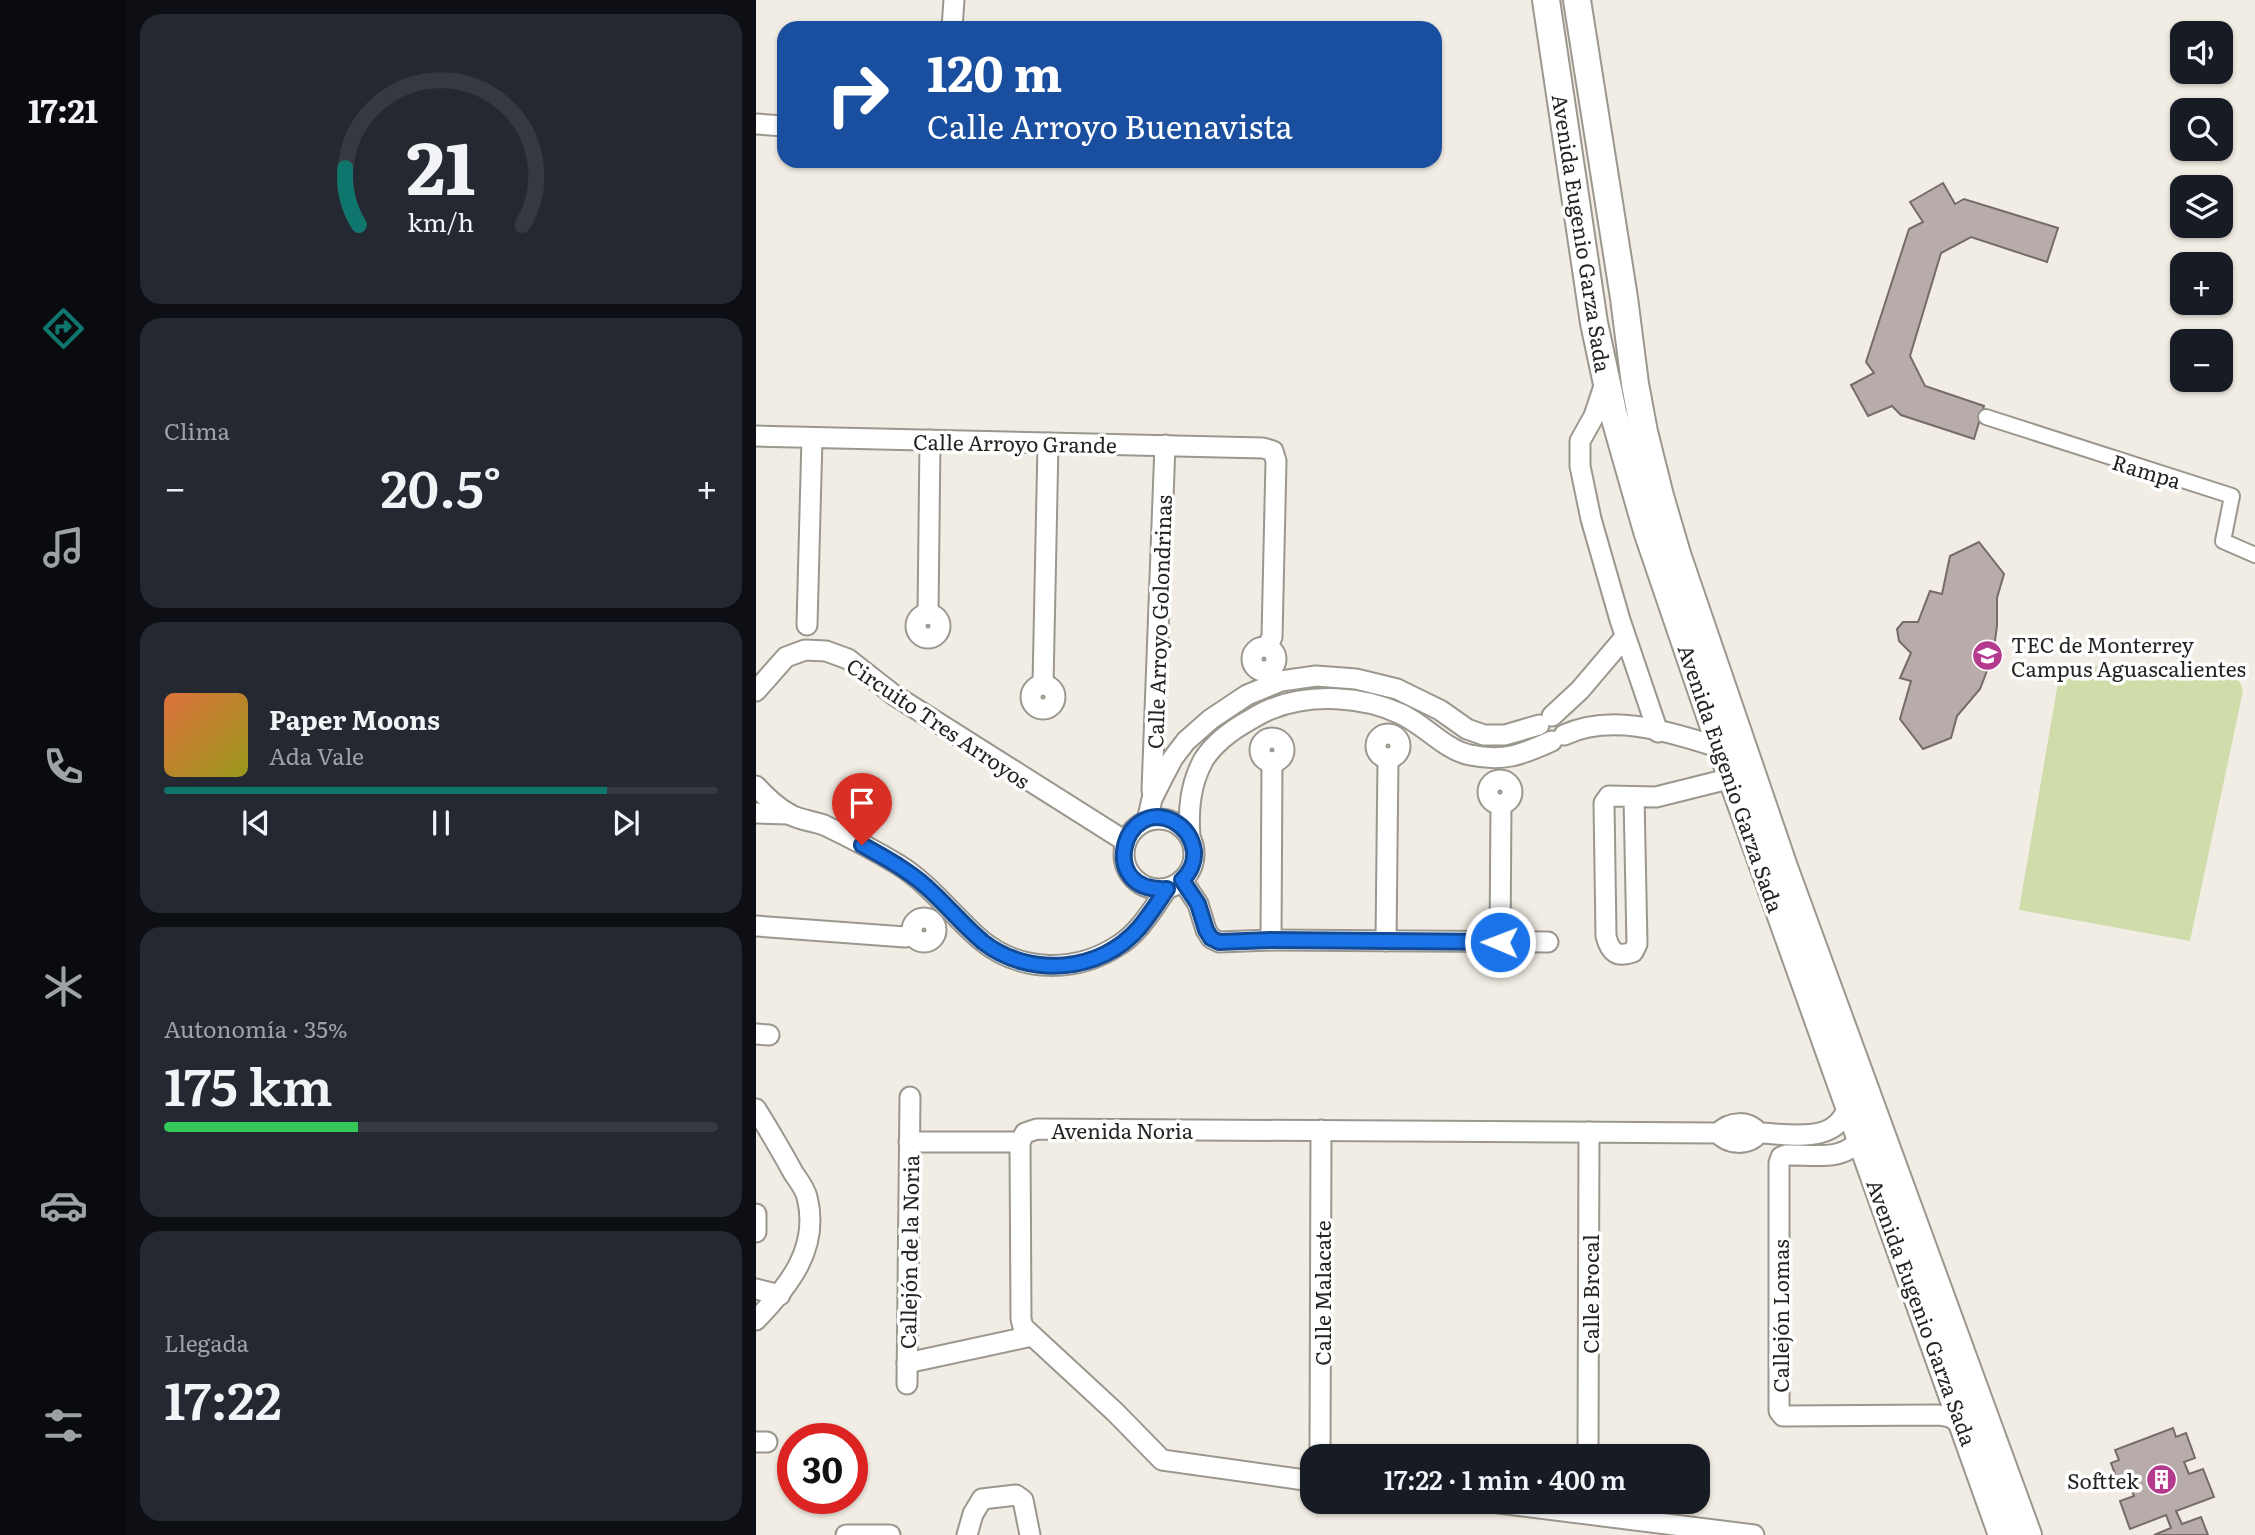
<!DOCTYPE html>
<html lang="es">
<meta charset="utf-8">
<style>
:root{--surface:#171b24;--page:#242831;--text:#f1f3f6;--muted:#9ea1a6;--line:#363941;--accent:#0f766e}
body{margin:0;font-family:Literata,serif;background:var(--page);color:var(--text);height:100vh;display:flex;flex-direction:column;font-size:26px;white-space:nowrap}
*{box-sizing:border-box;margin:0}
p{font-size:23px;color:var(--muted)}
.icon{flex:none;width:38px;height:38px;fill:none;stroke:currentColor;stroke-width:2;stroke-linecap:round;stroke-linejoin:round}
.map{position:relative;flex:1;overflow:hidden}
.panel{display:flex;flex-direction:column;gap:14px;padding:14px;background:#0d0f14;width:630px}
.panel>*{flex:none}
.hud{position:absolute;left:21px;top:21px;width:665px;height:147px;border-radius:21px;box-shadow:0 2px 5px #0004;background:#1a4fa0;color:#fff;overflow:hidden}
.buttons{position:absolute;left:1414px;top:21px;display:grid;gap:14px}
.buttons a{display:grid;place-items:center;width:63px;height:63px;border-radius:14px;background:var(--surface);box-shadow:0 2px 5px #0004;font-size:35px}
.speed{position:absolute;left:21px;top:1423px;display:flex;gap:14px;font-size:35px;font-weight:700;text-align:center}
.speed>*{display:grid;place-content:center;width:91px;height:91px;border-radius:50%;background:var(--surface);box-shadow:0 2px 5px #0004;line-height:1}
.speed .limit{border:10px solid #d22;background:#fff;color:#111}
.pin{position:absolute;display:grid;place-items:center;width:60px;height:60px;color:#fff;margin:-72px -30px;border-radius:50% 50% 50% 0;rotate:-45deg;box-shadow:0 0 7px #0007}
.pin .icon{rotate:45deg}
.me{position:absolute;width:77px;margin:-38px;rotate:271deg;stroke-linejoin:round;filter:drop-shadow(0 0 5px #0008)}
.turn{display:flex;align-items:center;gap:24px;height:147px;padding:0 35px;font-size:32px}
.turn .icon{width:91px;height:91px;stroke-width:2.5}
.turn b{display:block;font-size:49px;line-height:60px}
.big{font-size:52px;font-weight:600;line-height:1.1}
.panel .tile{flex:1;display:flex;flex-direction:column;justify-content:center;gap:10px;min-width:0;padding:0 24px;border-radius:21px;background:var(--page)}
.panel .dial{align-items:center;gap:0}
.dial svg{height:182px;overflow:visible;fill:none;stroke:var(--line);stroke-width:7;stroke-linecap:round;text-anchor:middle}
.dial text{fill:var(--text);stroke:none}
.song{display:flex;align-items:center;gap:21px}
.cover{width:84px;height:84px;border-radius:10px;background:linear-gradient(135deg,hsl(20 70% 55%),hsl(60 70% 35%))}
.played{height:7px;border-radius:4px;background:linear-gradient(90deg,var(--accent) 80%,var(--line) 80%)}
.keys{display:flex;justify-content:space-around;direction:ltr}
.heat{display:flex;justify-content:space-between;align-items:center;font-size:38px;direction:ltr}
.charge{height:10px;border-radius:5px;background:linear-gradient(90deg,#34c759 35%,var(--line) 0)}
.trip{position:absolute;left:544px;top:1444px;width:410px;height:70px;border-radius:21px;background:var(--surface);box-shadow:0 2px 5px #0004;font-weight:600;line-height:70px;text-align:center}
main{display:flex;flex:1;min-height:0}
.dock{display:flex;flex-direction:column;width:126px;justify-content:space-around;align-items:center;background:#090b0e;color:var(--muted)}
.dock .icon{width:49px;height:49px}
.dock .on{color:var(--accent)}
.dock b{font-size:32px;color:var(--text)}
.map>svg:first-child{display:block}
.green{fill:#d1dcab}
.building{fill:#b7acaa;stroke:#756b69;stroke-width:2}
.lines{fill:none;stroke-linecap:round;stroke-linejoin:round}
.pedestrian-casing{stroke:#9b978e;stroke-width:18}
.minor-casing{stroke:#9b978e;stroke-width:23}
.secondary-casing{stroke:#9b978e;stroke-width:30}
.pedestrian{stroke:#fff;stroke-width:14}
.minor{stroke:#fff;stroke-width:19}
.secondary{stroke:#fff;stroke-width:26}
.route-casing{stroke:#114b97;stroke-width:18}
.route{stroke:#1a73e8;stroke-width:12}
.labels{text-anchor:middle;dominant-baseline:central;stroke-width:7;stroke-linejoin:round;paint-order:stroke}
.street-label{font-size:21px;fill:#262421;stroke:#fff}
.poi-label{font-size:21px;fill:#262421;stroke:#fff;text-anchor:start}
</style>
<main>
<nav class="dock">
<b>17:21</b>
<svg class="icon on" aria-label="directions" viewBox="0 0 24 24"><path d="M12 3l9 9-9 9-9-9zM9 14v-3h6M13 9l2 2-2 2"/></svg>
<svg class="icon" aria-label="music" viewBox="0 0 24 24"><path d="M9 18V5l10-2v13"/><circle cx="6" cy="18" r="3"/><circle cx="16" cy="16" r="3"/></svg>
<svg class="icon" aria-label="phone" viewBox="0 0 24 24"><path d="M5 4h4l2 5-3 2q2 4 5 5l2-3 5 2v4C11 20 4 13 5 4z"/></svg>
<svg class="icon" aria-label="climate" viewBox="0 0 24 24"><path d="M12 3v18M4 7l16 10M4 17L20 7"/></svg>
<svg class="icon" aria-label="car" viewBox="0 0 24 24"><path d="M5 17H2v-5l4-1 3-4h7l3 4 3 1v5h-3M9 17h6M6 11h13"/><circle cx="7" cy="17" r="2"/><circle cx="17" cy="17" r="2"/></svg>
<svg class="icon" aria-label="filters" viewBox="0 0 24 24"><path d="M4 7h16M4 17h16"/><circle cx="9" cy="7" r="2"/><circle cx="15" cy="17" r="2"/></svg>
</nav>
<section class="panel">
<div class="tile dial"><svg viewBox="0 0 100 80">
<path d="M14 69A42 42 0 1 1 86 69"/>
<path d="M14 69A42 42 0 0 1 8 44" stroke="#0f766e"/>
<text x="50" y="56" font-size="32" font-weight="700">21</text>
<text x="50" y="72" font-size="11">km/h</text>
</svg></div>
<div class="tile"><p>Clima</p>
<div class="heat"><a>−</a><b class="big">20.5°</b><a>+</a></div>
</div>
<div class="tile">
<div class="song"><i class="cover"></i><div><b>Paper Moons</b><p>Ada Vale</p></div></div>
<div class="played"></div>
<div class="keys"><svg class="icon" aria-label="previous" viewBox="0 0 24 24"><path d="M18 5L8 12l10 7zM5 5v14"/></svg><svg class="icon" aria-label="pause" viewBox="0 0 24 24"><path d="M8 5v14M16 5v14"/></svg><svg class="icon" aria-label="next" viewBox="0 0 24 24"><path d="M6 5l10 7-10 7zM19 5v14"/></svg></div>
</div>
<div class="tile"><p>Autonomía · 35%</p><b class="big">175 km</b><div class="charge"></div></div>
<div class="tile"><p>Llegada</p><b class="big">17:22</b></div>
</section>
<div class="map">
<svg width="1499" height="1535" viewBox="0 0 1499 1535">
<rect width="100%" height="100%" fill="#f2ede4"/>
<path class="green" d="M1305,665L1480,671L1487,691L1434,941L1263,910Z"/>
<g class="building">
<path d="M1187,183L1199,204L1208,199L1302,228L1291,262L1215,237L1185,253L1154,356L1169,386L1228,406L1218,439L1145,415L1136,406L1112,416L1095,385L1118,373L1110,362L1153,229L1167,222L1154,202Z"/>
<path d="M1223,542L1248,574L1241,598V626L1237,655L1224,689L1201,716L1195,738L1167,749L1144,719L1155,681L1144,678L1155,653L1143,641L1141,629L1147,622H1162L1174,591L1186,594L1194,556Z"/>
<path d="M1417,1428L1420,1437L1430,1433L1439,1458L1428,1462L1433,1474L1447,1469L1458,1497L1420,1511L1426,1524L1445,1517L1452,1535H1398L1415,1528L1410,1515L1374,1529L1364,1501L1378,1496L1373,1483L1364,1487L1355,1463L1363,1460L1359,1450Z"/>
</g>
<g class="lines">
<defs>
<path id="pedestrian" d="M1230,417L1476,496L1467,541L1499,555"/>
<g id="minor">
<path d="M196,28L198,0"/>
<path d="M0,124L28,126"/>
<path d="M849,383L838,416L824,441V466L835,519L864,620L902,732"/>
<path d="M0,436L507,448L517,451L520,461L516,637L511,647"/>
<path d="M172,614L174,440"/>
<circle cx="172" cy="626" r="12"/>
<path d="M51,625L56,438"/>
<circle cx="508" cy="659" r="12"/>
<path d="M287,685L292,443"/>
<circle cx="287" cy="697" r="12"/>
<path d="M0,691L30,657L49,650L70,651L92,659L138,695L369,841"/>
<path d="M796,716L824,690L869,637"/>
<circle cx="632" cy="746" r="12"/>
<path d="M808,735C858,712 916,733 965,748"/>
<circle cx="516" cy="750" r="12"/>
<circle cx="744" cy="792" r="12"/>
<path d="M0,786C9,796 21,807 33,814C43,820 57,821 68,825C93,837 120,851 143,865C175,885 197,916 225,940C265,973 321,973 363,945C384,932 397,908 411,889"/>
<path d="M396,791L409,445"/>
<path d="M878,797L881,944L877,952C861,958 854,952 850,936L848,803L853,796L900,797L976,778"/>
<path d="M0,813L33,814"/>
<circle cx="403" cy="854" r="35"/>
<path d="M391,821L396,799L406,779L417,758L430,741L455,719L491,695L525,681L560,676L600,679L641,689L684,710L711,729L728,735H749L783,725"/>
<path d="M434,837C432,810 434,784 448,759C458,744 476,730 492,721C499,717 507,712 515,709C555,693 606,696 645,714C669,725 689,750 714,755C748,762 765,755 796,741"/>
<path d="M426,880L442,904L450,930L455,938L463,942L515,940L792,942"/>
<circle cx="168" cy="930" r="12"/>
<path d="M0,926L149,937L157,935"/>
<path d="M515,940L516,762"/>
<path d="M630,941L632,759"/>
<path d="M744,942L745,805"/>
<path d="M0,1034L13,1035"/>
<path d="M0,1109C13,1130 26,1152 38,1174C43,1181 49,1189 51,1197C64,1248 33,1286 0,1320"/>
<path d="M962,1133C972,1145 992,1146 1003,1133C1035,1134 1082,1145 1092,1105"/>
<path d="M1104,1137C1091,1163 1054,1154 1030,1155L1025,1157L1023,1163V1411L1027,1416L1182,1415L1194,1417L1208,1426"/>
<path d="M153,1142H264"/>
<path d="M0,1214V1232"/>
<path d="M0,1289L24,1295"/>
<path d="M151,1363L276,1336"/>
<path d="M151,1384L154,1097"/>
<path d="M0,1442H11"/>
<path d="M564,1456L565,1130"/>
<path d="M832,1456L833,1132"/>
<path d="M556,1481L406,1460L359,1412L267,1327L265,1319L264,1142L269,1133L281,1129L962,1133C974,1121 992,1120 1003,1133"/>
<path d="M735,1502L998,1535"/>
<path d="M90,1535H134"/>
<path d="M211,1535L217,1514L226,1499L260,1495L267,1500L274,1535"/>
</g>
<g id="secondary">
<path d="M790,0L838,323L857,412L891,531L965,748L1246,1535"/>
<path d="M821,0L868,298L879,384L888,432L904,496L921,554L1028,867L1272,1535"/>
</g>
</defs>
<use href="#pedestrian" class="pedestrian-casing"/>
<use href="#minor" class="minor-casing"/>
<use href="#secondary" class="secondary-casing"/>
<use href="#pedestrian" class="pedestrian"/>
<use href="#minor" class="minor"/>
<use href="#secondary" class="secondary"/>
</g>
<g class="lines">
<defs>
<path id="route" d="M106,845C131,859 156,872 177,893C194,909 209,927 227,942C273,978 344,973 383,928C393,916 402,902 411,889C340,893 367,797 417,821C430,828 436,838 438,851C439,862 434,873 426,880L442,904L450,930L455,938L463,942L515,940L744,942"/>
</defs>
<use href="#route" class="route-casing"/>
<use href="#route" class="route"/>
</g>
<defs>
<symbol id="university-disc" viewBox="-11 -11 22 22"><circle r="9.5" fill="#b43a8d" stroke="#fff"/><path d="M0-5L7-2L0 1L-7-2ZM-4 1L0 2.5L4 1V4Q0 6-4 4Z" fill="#fff"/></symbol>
<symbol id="building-disc" viewBox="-11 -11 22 22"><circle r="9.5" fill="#b43a8d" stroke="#fff"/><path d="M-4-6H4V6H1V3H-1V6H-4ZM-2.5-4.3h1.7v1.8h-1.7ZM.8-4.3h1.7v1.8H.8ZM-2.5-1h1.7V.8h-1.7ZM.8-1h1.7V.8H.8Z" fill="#fff"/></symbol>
</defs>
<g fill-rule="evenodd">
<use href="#university-disc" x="1214" y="638" width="35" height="35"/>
<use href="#building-disc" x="1388" y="1462" width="35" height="35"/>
</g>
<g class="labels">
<g class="street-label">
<text transform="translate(827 233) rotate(81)">Avenida Eugenio Garza Sada</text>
<text transform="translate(259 442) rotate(1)">Calle Arroyo Grande</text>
<text transform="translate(1391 470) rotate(17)">Rampa</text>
<text transform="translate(402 622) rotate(-88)">Calle Arroyo Golondrinas</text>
<text transform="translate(183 722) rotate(34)">Circuito Tres Arroyos</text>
<text transform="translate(976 778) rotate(71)">Avenida Eugenio Garza Sada</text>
<text x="366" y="1129">Avenida Noria</text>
<text transform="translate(152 1252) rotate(-89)">Callejón de la Noria</text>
<text transform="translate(565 1293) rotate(-90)">Calle Malacate</text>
<text transform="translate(833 1294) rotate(-90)">Calle Brocal</text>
<text transform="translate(1167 1312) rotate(70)">Avenida Eugenio Garza Sada</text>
<text transform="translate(1023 1316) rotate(-90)">Callejón Lomas</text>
</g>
<g class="poi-label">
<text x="1255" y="643">TEC de Monterrey<tspan x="1255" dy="24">Campus Aguascalientes</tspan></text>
<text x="1383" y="1479" text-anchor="end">Softtek</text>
</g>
</g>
</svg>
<div class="buttons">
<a><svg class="icon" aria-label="sound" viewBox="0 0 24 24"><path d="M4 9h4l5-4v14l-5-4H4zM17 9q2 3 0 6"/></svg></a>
<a><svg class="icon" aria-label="search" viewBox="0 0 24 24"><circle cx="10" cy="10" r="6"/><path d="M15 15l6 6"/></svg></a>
<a><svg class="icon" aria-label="layers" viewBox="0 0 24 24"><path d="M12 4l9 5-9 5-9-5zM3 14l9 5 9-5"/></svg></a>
<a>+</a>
<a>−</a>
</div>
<div class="speed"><div class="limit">30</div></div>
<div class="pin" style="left:106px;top:845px;background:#d93025"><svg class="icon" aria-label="arrive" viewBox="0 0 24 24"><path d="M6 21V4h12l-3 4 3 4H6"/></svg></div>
<svg class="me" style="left:744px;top:942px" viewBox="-20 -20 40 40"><circle r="17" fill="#1a73e8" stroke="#fff" stroke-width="3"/><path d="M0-11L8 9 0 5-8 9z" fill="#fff"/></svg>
<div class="trip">17:22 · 1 min · 400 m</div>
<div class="hud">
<div class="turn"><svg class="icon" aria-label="right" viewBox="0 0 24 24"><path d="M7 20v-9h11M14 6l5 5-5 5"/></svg><div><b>120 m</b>Calle Arroyo Buenavista</div></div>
</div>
</div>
</main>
